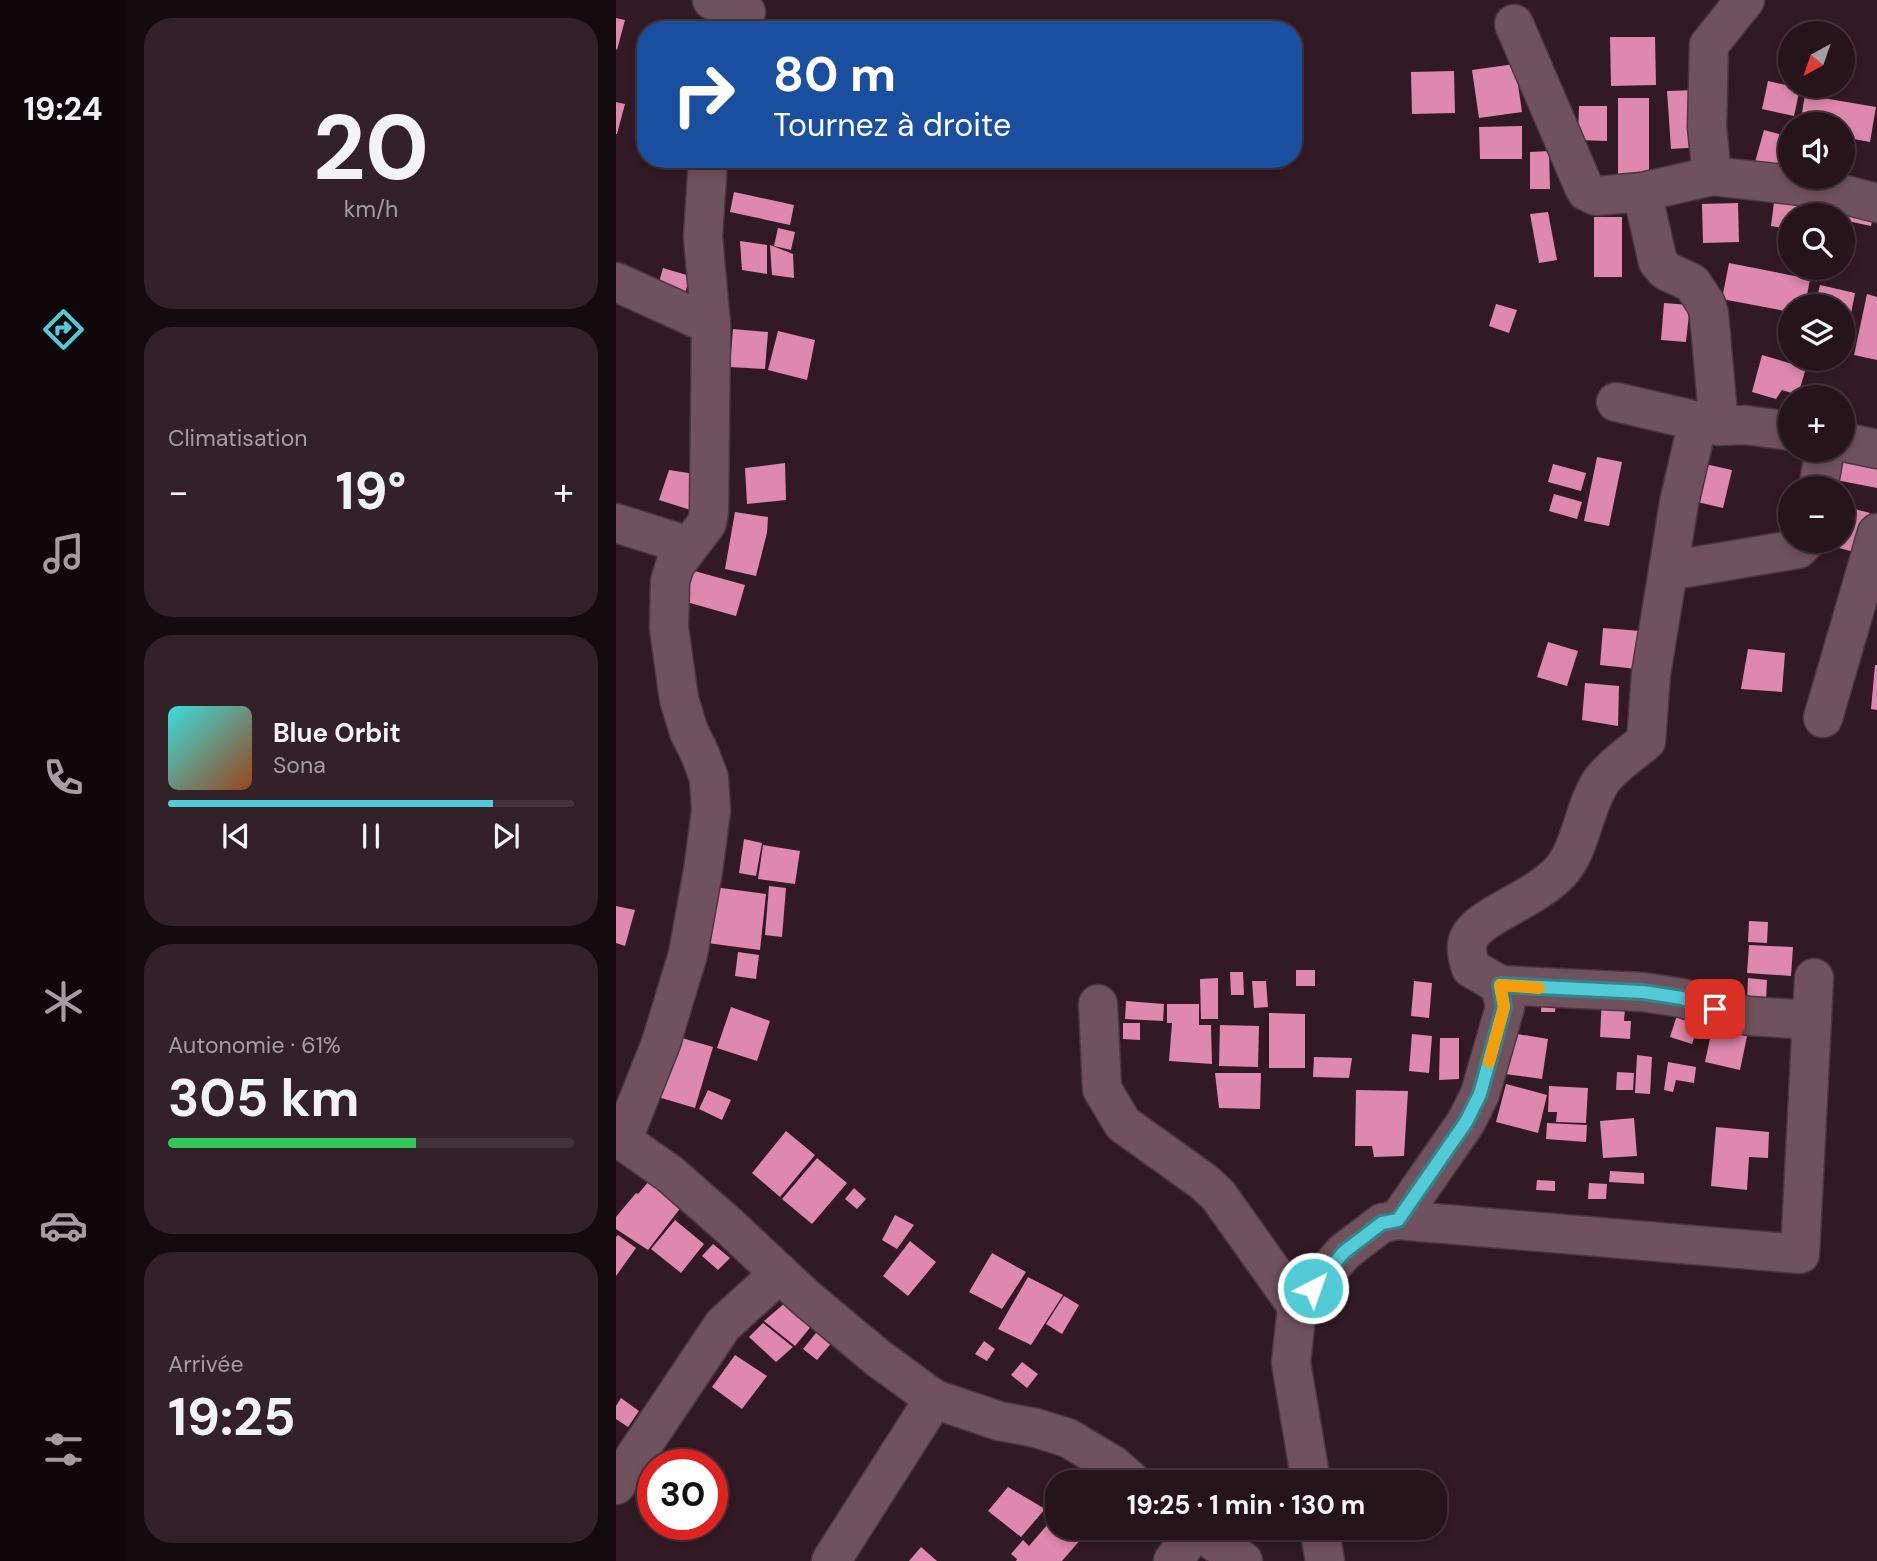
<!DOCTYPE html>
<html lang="fr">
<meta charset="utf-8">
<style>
:root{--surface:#26141b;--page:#322128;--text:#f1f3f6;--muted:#a49ea3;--line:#42333a;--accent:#52cbd7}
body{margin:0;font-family:"DM Sans",sans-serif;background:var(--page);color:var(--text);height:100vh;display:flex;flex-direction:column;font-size:26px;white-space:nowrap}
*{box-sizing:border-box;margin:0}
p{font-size:23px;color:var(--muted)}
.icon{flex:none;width:38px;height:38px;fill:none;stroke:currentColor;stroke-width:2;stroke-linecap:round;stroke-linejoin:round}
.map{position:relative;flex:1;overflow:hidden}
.details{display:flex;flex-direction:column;gap:18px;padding:18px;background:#150b0f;width:490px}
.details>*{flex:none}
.guide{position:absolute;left:21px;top:21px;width:665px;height:147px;border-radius:28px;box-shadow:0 4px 10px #0003,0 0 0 2px var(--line);background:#1a4fa0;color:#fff;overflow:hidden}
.needle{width:46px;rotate:220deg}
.buttons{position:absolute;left:1162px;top:21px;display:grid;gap:14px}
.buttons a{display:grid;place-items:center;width:77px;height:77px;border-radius:50%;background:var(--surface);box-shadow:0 4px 10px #0003,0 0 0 2px var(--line);font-size:35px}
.speed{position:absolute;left:21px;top:1449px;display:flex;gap:14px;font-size:35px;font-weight:700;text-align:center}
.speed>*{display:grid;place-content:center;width:91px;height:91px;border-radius:50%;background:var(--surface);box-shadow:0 4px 10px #0003,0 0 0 2px var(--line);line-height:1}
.speed .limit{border:10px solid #d22;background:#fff;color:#111}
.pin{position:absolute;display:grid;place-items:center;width:60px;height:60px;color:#fff;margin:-30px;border-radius:14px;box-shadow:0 4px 10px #0006}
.me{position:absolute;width:77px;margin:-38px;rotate:41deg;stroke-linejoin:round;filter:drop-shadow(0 0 5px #0008)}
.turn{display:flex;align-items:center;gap:24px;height:147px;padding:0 21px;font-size:32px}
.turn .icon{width:91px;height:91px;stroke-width:2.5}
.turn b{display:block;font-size:49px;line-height:60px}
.big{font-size:52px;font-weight:700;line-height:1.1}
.details .widget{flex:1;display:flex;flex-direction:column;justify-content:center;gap:10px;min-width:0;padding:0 24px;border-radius:28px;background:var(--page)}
.details .dial{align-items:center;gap:0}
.dial b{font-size:91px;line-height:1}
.song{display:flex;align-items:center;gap:21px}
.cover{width:84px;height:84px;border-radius:10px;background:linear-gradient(135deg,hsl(180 70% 55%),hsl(20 70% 35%))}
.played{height:7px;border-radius:4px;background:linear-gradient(90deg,var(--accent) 80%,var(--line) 80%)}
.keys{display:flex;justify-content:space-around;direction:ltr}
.heat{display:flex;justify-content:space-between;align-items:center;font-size:38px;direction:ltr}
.charge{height:10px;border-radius:5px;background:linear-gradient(90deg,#34c759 61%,var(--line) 0)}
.trip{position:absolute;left:429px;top:1470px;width:402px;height:70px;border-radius:28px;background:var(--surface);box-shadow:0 4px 10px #0003,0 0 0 2px var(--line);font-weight:700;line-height:70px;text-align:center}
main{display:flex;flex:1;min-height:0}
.tabs{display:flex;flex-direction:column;width:126px;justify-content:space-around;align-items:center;background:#0f080b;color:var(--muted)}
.tabs .icon{width:49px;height:49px}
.tabs .on{color:var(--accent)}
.tabs b{font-size:32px;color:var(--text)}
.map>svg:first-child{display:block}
.building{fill:#de88ac}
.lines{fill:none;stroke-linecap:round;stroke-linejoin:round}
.street-casing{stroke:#4b3740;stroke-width:41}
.street{stroke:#6f525d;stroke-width:38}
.route-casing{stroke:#35848c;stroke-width:18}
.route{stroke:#52cbd7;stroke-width:12}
.slow{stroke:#f59e0b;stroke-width:12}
</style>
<main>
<nav class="tabs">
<b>19:24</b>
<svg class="icon on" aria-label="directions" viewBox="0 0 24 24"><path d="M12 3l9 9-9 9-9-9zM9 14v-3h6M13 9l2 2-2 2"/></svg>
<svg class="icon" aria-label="music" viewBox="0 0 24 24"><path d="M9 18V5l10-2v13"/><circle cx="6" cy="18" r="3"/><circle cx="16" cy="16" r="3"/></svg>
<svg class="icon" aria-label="phone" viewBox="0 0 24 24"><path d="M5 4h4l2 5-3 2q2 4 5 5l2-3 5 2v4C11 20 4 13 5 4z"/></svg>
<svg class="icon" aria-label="climate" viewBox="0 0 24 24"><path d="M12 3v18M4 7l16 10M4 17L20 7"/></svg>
<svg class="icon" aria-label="car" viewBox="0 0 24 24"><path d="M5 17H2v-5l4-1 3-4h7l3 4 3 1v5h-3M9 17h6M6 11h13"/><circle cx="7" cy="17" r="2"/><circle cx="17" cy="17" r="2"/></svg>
<svg class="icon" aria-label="filters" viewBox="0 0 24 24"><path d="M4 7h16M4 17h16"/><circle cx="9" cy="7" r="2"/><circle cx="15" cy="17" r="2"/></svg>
</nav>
<section class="details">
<div class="widget dial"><b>20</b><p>km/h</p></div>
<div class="widget"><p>Climatisation</p>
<div class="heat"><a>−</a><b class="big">19°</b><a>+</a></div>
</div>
<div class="widget">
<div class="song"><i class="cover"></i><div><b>Blue Orbit</b><p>Sona</p></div></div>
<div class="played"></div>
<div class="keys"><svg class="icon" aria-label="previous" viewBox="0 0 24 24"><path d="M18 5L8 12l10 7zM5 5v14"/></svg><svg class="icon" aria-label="pause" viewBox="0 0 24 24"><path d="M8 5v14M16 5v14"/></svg><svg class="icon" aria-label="next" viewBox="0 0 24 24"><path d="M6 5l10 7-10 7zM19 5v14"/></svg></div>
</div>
<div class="widget"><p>Autonomie · 61%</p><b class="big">305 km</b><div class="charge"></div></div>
<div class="widget"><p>Arrivée</p><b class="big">19:25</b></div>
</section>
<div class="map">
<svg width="1261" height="1561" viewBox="0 0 1261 1561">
<rect width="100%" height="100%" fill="#321a24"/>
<g class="building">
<path d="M0,18L9,20L1,50L0,49Z"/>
<path d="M994,37H1039L1040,85L995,86Z"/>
<path d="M899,64L906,112L863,118L856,70Z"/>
<path d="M838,71L839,113L796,114L795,72Z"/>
<path d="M1152,81L1184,88L1178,116L1146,109Z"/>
<path d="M1081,90L1085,147L1055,149L1051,91Z"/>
<path d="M1189,95L1260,107L1254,142L1227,137V124H1184Z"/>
<rect x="1002" y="98" width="31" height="77"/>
<path d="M0,102L9,104L1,134H0Z"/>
<path d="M963,106H991V141L962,140Z"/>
<path d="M906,126V159H864L863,127Z"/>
<path d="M1148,130L1174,137V160L1171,171L1139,162Z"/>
<path d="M933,151L934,189H914V152Z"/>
<path d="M118,192L178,205L174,225L114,212Z"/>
<path d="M1158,202L1212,210L1211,215H1174V229L1155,226Z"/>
<path d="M1228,202L1259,209L1255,226L1227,220V215H1225Z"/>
<path d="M1122,203L1123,242L1087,243L1086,204Z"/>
<path d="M932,212L941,260L923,263L914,214Z"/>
<rect x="978" y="217" width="28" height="60"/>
<path d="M162,228L179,232L175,250L158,246Z"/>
<path d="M124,241L151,245V274L126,270Z"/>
<path d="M154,245L177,254L178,278L156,275Z"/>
<path d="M1113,263L1194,279L1189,306H1174V312L1106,299Z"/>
<path d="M47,268L74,276L67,300L40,293Z"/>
<path d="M1204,285L1239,293L1231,334L1227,333V306H1199Z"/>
<path d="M1251,294L1261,297V360L1238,355Z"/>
<path d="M1048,303L1074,305L1070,342L1045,340Z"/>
<path d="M880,304L901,310L893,333L873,326Z"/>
<path d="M117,329L152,332L149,369L114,367Z"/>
<path d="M162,331L199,340L191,380L152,370Z"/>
<path d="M1146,355L1190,368L1182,395L1166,390L1160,399L1136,392Z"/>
<path d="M1225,454L1261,462V488L1220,480Z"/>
<path d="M981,457L1006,462L993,526L968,521Z"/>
<path d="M1076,461L1116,470L1107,508L1068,499Z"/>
<path d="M169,463L170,500L131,504L129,468Z"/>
<path d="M937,464L970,473L965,491L932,482Z"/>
<path d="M53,470L85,475L84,513L43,500Z"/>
<path d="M938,494L966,502L961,519L933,511Z"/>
<path d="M1227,506L1254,513L1242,553L1200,542L1227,541Z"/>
<path d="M119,512L152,517L151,533L140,576L109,569Z"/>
<path d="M75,570L129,585L120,616L67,601Z"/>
<path d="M987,628L1025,631L1021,669L984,665Z"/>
<path d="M932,642L962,651L951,686L921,677Z"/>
<path d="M1132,649L1169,653L1166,692L1125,689Z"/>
<path d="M1259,665H1261V710L1255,709Z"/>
<path d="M969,683L1003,686L1002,726L966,720Z"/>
<path d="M128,839L146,843L140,876L123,873Z"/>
<path d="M147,845L184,851L179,884L142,879Z"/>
<path d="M153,886L170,888L166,937L149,935Z"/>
<path d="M98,887L150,894L144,950L91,943Z"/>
<path d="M0,906L19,910L9,946L0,943Z"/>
<path d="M1133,921L1152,922L1151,943L1132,942Z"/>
<path d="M1133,945L1177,947L1175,976L1131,973Z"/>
<path d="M122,952L143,955L140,979L119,976Z"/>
<rect x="680" y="970" width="19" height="16"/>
<path d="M614,972H627L628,995H615Z"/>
<path d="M602,978V1019H585L584,979Z"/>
<path d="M1132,978L1151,980L1150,1002L1131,1001Z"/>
<path d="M636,981H650L652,1007L638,1008Z"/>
<path d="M798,981L816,983L813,1018L795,1016Z"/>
<path d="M926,991H941L939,1012H925Z"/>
<path d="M986,997L1010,998L1008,1021H1015L1014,1039L984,1037Z"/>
<path d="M510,1001L548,1004L547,1021L509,1019Z"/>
<path d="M1065,1003L1088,1011L1076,1044L1054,1037Z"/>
<path d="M551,1004H583V1025H595L596,1064L553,1061L556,1023H551Z"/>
<path d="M115,1007L154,1021L141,1061L101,1048Z"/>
<path d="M653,1013L689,1014V1068H653Z"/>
<path d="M1099,1015L1134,1022L1124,1070L1089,1062Z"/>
<path d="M507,1023H524V1040L507,1039Z"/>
<path d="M604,1025L643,1026L642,1067L603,1066Z"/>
<path d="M895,1033L932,1039L926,1079L889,1074Z"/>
<path d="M796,1034L816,1036L813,1073L793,1071Z"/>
<path d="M59,1036L97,1047L79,1108L42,1097Z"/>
<path d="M824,1038H843V1079L823,1080Z"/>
<path d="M1021,1055L1036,1057L1034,1094L1019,1093Z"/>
<path d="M698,1057L736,1058L733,1078L697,1077Z"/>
<path d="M1052,1062L1080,1067L1078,1083L1060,1080L1057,1092L1048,1090Z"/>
<path d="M1001,1072L1018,1073L1017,1090H1000Z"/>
<path d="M599,1073H645L644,1109L603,1108Z"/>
<path d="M890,1084L931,1095L922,1133L880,1122Z"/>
<path d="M933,1086L972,1088L970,1123L940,1122L941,1112H932Z"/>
<path d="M92,1090L115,1100L106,1120L83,1109Z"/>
<path d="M740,1090L792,1091L788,1156L758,1157L756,1146H739Z"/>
<path d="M1018,1118L1021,1156L987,1158L984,1121Z"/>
<path d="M931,1123L971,1125L970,1142L930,1139Z"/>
<path d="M1100,1127L1153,1132L1152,1158L1133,1157L1131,1190L1095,1186Z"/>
<path d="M170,1131L199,1155L164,1197L136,1173Z"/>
<path d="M201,1158L231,1183L196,1224L166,1199Z"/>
<path d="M994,1171L1028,1173V1184L993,1182Z"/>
<path d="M34,1180L66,1206L32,1250L0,1229V1217L20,1193L22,1194Z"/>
<path d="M921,1180L939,1181V1191L920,1190Z"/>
<path d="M973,1183L991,1184L990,1199H972Z"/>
<path d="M238,1188L250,1199L241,1209L229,1199Z"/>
<path d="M279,1215L298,1225L281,1249L266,1240Z"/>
<path d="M59,1220L88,1244L65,1273L35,1249Z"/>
<path d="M2,1235L20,1248L0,1276V1237Z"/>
<path d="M294,1241L320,1262L292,1296L267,1276Z"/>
<path d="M97,1244L114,1258L102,1270L86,1256Z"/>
<path d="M376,1253L410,1272L386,1309L353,1292Z"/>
<path d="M412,1277L447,1295L415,1345L382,1329Z"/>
<path d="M448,1296L463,1305L446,1334L430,1324Z"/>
<path d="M170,1302L197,1324L179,1346L148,1321Z"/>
<path d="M147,1323L177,1347L160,1362L133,1337Z"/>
<path d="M204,1328L218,1340L201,1360L187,1349Z"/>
<path d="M368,1341L379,1349L371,1361L359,1354Z"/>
<path d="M119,1355L151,1376L126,1409L96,1387Z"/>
<path d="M406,1362L422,1374L411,1388L395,1375Z"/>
<path d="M5,1398L23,1411L12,1427L0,1419V1406Z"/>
<path d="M392,1487L429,1509L405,1537L372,1511Z"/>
<path d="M438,1517L441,1519V1528H451L465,1539L446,1561H400L401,1559L395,1554L407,1540L413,1546Z"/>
<path d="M305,1547L321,1561H293Z"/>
</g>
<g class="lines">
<defs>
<g id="street">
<path d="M96,0L130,12"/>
<path d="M1129,0L1093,45L1091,127L1096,176L1202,188L1261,203"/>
<path d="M898,24L967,185L970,191L980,196L1026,192L1096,176"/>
<path d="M1026,192L1042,262L1050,271L1076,283L1090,304L1093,314L1103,426"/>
<path d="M0,282L95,325"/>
<path d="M1000,402L1103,426L1129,425L1174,431"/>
<path d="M1227,442L1261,449"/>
<path d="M1202,488L1209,450"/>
<path d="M0,523L73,546"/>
<path d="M1052,571L1063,503L1082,421"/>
<path d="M1207,718L1261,533"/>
<path d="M884,985L855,968C848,946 848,937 868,922C891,906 924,893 944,872C966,848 967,807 986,780C997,765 1016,753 1030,741L1035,674L1052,571L1182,549L1190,541"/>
<path d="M482,1004L486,1089L507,1124L588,1182L602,1195L681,1306"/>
<path d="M0,1136L54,1174L112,1225L190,1298L262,1358L318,1399L383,1421L420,1428L452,1438L497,1465L516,1482"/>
<path d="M6,1141L45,1043L72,954L87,871L95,811L93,778L84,754L73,732L63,699L53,628L54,581L59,565L91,523L93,511L95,325L87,237L92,159"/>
<path d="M782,1220L850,1122L864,1094L889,1007L884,985L1027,992L1066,998L1099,1009L1133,1016L1196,1020"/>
<path d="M695,1482L675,1363L681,1306L728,1252L766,1223L782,1220L1184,1254L1198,978"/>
<path d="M0,1485L107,1325L164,1273"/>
<path d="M578,1528L627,1561"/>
<path d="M703,1528L709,1561"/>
<path d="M215,1561L318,1399"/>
<path d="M557,1561L580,1529"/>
</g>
</defs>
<use href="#street" class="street-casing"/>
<use href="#street" class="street"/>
</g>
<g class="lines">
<defs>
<path id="route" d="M697,1288L728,1252L766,1223L782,1220L850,1122L864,1094L888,1007L884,985L1027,992L1066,998L1099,1009"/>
</defs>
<use href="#route" class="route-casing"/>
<use href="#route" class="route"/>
<path class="slow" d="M873,1062L888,1007L884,985L923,988"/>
</g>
</svg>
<div class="buttons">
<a><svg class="needle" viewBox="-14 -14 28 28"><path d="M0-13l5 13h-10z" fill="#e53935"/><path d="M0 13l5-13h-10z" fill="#a49ea3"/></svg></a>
<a><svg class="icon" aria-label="sound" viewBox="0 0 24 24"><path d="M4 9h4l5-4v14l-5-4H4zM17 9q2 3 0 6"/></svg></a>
<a><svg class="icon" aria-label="search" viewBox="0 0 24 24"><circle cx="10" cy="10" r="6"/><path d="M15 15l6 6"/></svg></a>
<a><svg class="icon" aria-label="layers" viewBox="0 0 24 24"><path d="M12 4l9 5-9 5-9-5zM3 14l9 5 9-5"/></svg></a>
<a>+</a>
<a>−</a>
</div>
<div class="speed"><div class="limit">30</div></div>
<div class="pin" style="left:1099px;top:1009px;background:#d93025"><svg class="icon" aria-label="arrive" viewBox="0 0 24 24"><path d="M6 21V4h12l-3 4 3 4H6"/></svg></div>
<svg class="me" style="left:697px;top:1288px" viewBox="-20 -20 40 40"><circle r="17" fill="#52cbd7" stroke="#fff" stroke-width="3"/><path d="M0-11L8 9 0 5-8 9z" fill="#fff"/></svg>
<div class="trip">19:25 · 1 min · 130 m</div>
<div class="guide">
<div class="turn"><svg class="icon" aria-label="right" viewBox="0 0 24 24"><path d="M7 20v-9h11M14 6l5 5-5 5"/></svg><div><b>80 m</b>Tournez à droite</div></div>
</div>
</div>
</main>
